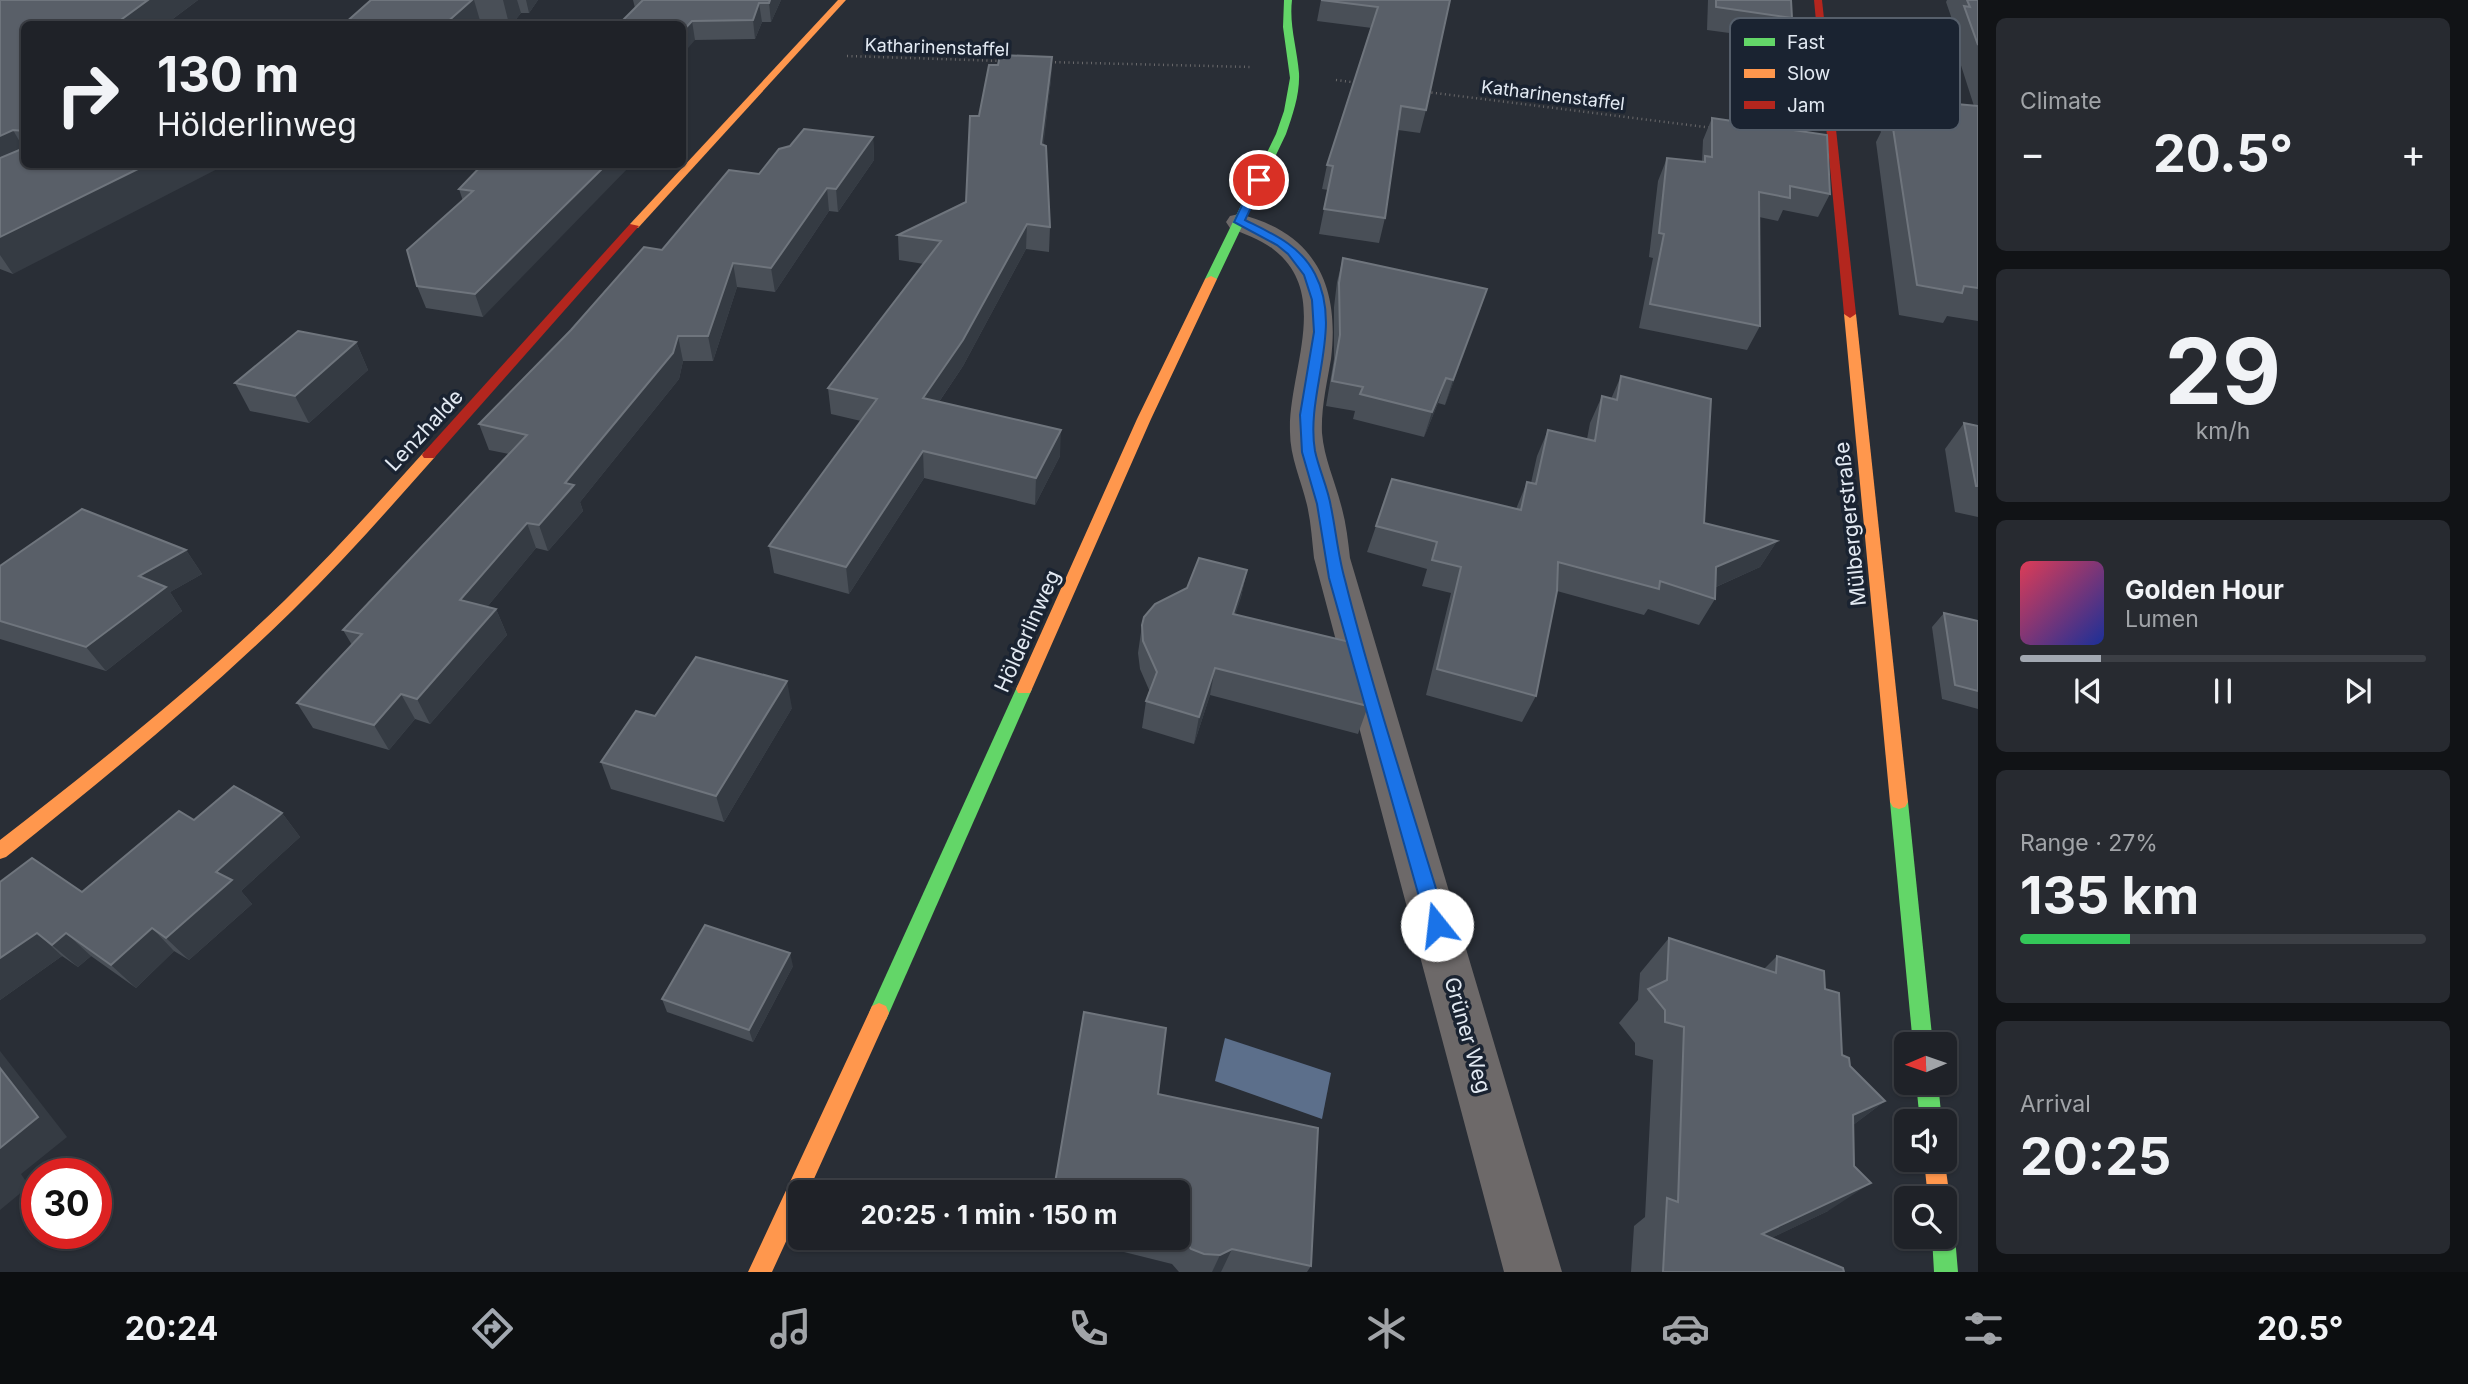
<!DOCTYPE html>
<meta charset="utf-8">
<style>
:root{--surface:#1f2228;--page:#272a30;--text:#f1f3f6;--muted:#a1a4a8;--line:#3c3f45;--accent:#a2a8b1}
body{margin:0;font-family:Inter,sans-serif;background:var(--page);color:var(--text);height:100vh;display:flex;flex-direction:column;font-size:26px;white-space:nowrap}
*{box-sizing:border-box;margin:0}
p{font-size:23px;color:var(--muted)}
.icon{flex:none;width:38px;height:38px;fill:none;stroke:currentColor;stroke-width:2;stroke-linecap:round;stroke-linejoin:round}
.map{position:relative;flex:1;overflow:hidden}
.side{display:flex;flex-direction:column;gap:18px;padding:18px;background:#111316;width:490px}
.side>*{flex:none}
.top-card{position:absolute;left:21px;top:21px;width:665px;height:147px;border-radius:10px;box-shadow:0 2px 5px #0004,0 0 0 2px var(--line);background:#1f2228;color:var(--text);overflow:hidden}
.needle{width:46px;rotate:268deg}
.buttons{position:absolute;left:1894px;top:1032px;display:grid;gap:14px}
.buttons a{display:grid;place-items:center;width:63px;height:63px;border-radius:10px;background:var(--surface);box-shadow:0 2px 5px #0004,0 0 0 2px var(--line);font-size:35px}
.speed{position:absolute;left:21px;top:1158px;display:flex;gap:14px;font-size:35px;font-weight:700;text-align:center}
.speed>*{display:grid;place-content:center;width:91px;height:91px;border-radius:50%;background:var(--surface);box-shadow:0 2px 5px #0004,0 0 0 2px var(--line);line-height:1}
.speed .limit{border:10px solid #d22;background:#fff;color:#111}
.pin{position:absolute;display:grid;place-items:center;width:60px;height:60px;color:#fff;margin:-30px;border:4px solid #fff;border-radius:50%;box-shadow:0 2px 7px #0007}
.me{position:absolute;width:77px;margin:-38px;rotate:344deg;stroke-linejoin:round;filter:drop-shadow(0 0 5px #0008)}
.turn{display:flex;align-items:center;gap:24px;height:147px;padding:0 21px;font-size:32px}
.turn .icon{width:91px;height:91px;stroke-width:2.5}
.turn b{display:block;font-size:49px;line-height:60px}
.big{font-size:52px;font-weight:700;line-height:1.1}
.side .widget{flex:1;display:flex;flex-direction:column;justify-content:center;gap:10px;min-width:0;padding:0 24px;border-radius:10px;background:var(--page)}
.side .dial{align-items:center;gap:0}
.dial b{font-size:91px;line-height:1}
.song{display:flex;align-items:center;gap:21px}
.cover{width:84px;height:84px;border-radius:10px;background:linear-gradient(135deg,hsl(350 70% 55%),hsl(230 70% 35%))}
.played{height:7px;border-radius:4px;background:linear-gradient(90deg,var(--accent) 20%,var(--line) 20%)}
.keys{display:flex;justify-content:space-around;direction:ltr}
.heat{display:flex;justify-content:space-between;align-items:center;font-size:38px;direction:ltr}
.charge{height:10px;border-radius:5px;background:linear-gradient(90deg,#34c759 27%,var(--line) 0)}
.trip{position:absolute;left:788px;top:1180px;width:402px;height:70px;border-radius:10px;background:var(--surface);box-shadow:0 2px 5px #0004,0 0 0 2px var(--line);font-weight:700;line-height:70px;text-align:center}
.dock{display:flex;height:112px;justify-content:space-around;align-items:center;background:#0c0e10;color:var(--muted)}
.dock .icon{width:49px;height:49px}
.dock .current{color:var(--accent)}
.dock b{font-size:32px;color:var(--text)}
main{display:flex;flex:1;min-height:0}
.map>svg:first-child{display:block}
.water{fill:#5c6f8b}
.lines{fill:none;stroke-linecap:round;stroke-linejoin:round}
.path{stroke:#6b6a6c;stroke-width:2.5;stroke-dasharray:1 3.5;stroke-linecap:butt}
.street{fill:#6d6969;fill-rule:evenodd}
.fast{fill:#63d668;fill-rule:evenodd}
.slow{fill:#ff974d;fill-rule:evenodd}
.jam{fill:#b3261e;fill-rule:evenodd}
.wall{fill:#494f57}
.shaded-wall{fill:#353b43}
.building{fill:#595f68;stroke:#6f757d;stroke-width:2}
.route{fill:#1a73e8;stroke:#114b97;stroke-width:2}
.labels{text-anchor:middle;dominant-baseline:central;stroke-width:7;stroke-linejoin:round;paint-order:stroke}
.far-street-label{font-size:18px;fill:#e3eaf3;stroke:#1a2331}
.street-label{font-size:21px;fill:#e3eaf3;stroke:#1a2331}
.key{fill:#1a2331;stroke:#565f6b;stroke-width:2}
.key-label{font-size:19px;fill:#e3eaf3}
</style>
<main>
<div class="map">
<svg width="1978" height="1272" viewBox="0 0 1978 1272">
<rect width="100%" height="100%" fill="#292e36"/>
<path class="water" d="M1225,1038L1331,1073L1322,1119L1215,1081Z"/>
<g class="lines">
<g class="path">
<path d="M847,56L1002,61"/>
<path d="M1046,62L1251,67"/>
<path d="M1336,80L1359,83"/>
<path d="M1427,92L1713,128"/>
</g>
<path class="street" d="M1239,214C1315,233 1340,285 1331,359C1327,383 1321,408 1322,433C1324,458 1335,481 1341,505C1346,522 1348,540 1350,558L1562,1272H1504L1314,558C1312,540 1311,522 1307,505C1301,480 1290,457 1290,432C1288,372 1332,294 1273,249C1260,239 1244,234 1230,228L1226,222L1230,216Z"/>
<g class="fast">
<path d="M1284,0H1292C1289,25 1297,48 1299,73C1300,94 1293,114 1286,134L1217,279L1207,281L1205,279L1276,134L1284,111L1290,78L1283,27Z"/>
<path d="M1024,683L1030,685L1032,689L886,1020L879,1023L872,1020L869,1013L872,1006L1016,689L1018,685Z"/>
<path d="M1899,795L1905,797L1908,802L1933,1045H1913L1890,802L1893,797Z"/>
<path d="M1916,1083H1938L1942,1122H1920Z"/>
<path d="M1944,1226L1951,1229L1955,1237L1958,1272H1934L1932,1237H1944Z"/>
</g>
<g class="slow">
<path d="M838,0H846L638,228H630V224Z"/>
<path d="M1211,276L1217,279L1151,419L1032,689L1030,693H1018L1016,689L1137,419L1205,279Z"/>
<path d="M1850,310L1856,314L1908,802L1905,807L1899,809L1893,807L1890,802L1844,314Z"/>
<path d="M429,451L434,452L436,455L434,458C388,510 342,562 293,610C203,698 105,778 6,857L0,859V840C98,764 196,686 285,600C334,552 379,502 424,452Z"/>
<path d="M879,1003L886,1006L889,1013L808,1192H800V1211L772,1272H748L872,1006Z"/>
<path d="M1944,1156L1950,1199L1944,1208V1199H1928L1924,1160H1944Z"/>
</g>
<g class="jam">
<path d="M1814,0H1822L1856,314L1850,318L1844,314Z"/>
<path d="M630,224L639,226L434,458H424L422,455L424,452Z"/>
</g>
</g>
<g class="wall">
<path d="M0,0H198L166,24H24V164L13,274L0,269Z"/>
<path d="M371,0H538L529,13H521L512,24H344Z"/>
<path d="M633,0H781L771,22H762L755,39L695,40L635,8Z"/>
<path d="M1321,0H1450L1426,110L1420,133L1398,130L1385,218L1379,243L1319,234L1328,190L1322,189L1327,165L1372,28L1317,21Z"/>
<path d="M1708,0H1791L1792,18L1782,40L1707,30Z"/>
<path d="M1947,0H1978V321L1947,316L1943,323L1899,315L1876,142L1881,132L1877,124L1891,98L1974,106L1950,31L1954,25L1946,2Z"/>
<path d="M1052,57L1051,79L1043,145L1050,227L1049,252L1026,249L963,366L939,402L1060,456L1035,505L924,478L849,594L774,573L769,546L861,421L831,414L828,388L924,264L899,260L898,235L966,202L979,116L998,65Z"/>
<path d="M1712,118L1830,194L1818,217L1783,210L1778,221L1759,217L1760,326L1747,350L1639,328L1653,258L1649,257L1658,181L1667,158L1702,162L1703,140Z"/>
<path d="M873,137L874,160L838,212L829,211L775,292L737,287L713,361H683L679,379L580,502L583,511L548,551L536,548L487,607L496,609L507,635L430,724L415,719L389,750L313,728L297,703L352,645L343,630L509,454L489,450L479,424L662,250L759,174Z"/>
<path d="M483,164V317L426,308L417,286L463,201L459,189Z"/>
<path d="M1343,258L1487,289L1445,405L1438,403L1424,437L1353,419L1355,411L1326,406L1334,359V307L1337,282Z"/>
<path d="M356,342L368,370L309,423L250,411L235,383Z"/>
<path d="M1621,376L1704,523L1777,541L1760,567L1716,587L1715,599L1699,625L1648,609L1644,615L1557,591L1536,696L1522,722L1426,695L1451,593L1422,586L1427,569L1367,552L1376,526L1516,509L1527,482L1531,483L1537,456L1548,430L1587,439L1590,423L1602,396L1611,399Z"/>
<path d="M1964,423L1978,426V517L1955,512L1945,449Z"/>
<path d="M186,550L202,574L170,592L182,611L106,671L0,639V566Z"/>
<path d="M1247,570L1241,597L1235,614L1368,706L1358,734L1210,695L1194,744L1142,728L1146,701L1150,692L1140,669L1138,653L1142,625Z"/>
<path d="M1944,613L1978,621V709L1942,699L1932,627Z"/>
<path d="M792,708L724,822L611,789L601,762L655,716Z"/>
<path d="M282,813L300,837L241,891L252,904L189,960L174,951L136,988L91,956L78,967L62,956L0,1000V882L82,892L194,820Z"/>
<path d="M1669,938L1764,969L1777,956L1825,989L1842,1055L1850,1066L1885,1101L1853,1125L1828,1211L1771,1238L1844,1272H1631L1634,1226L1645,1217L1653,1060L1635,1055V1043L1619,1023L1638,1000L1640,973Z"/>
<path d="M793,966L753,1042L667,1012L662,999Z"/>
<path d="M1158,1094L1311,1266L1307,1272H1179L1172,1264L1108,1248L1110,1237H1178V1192H1054L1055,1183Z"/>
</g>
<g class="shaded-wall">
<path d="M148,0H198L166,24H120L118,22Z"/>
<path d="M472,0H474L481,24H445Z"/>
<path d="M503,0H517L521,13L512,24H509Z"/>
<path d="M526,0H538L529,13Z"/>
<path d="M770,0H781L771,22L769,3Z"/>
<path d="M759,3L762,22L755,39L753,20Z"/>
<path d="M692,21L695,40L682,55V32Z"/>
<path d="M1052,57L1051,79L1041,168V144Z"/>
<path d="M13,130L24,149L0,176V136Z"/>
<path d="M873,137L874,160L838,212L836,189Z"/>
<path d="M148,164H227L13,274L0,255V237Z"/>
<path d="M271,164H281L273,169Z"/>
<path d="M607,164H632L483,317L475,294Z"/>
<path d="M827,188L829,211L775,292L771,268Z"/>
<path d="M1027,224L1026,249L963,366L924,424L923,398Z"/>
<path d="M733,263L737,287L713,361L708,336Z"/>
<path d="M1487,289L1479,314L1445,405L1453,380Z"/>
<path d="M678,336L683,361L679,379L580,502L583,511L548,551L539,525L565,483Z"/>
<path d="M356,342L368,370L309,423L295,396Z"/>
<path d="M1446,378L1438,403L1424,437L1432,412Z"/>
<path d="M1061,430L1060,456L1035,505L1036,478Z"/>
<path d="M923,451L924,478L849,594L846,567Z"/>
<path d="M527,523L536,548L472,625L460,600Z"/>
<path d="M1777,541L1760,567L1700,594L1716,567Z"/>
<path d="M186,550L202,574L170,592L182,611L106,671L86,647L139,576Z"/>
<path d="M1247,570L1241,597L1227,641L1233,614Z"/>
<path d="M496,609L507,635L430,724L417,699Z"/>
<path d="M1215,668L1210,695L1194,744L1199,717Z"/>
<path d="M787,681L792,708L724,822L716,796Z"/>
<path d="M401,694L415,719L389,750L374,725Z"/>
<path d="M282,813L300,837L241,891L252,904L189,960L166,938L216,872Z"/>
<path d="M152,928L174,951L136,988L111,965Z"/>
<path d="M37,933L62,956L0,1000V958Z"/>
<path d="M66,933L91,956L78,967L52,945Z"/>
<path d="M790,953L793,966L753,1042L749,1030Z"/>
<path d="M0,1051L67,1137L21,1174L29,1186L0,1210Z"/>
<path d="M1885,1101L1844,1132L1853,1115Z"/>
<path d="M1871,1183L1828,1211L1724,1261L1762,1234Z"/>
<path d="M1232,1249L1221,1272H1212L1220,1255Z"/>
</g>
<g class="building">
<path d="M0,0H148L118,22L128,24H24V131L13,130L0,136Z"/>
<path d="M371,0H472L445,24H344Z"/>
<path d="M643,0H770L769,3H759L753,20L692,21L682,32V24H619Z"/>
<path d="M1321,0H1450L1426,110L1401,106L1385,218L1324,209L1333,166L1327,165L1378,7Z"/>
<path d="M1716,0H1791L1792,18L1716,7Z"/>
<path d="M1967,0H1978V45L1964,6L1970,7Z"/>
<path d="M1000,55L1052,57L1041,144L1046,146L1050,227L1027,224L963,340L923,398L1061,430L1036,478L923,451L846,567L769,546L877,399L828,388L941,241L898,235L966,202L970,116H979L989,65H998Z"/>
<path d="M1891,98L1978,106V288L1964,286L1962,293L1917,285L1891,115L1901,113Z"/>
<path d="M1712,118L1827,135L1830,194L1790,186V198L1759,192L1760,326L1650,304L1664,234L1659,233L1667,158L1705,162V156L1712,157Z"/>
<path d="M804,129L873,137L836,189L827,188L771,268L733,263L708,336H678L673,353L565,483L574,485L539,525L527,523L460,600L496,609L417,699L401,694L374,725L297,703L362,634L343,630L527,435L479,424L571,330L644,247L662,250L729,170L759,174L779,149L790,146Z"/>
<path d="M24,148V164H148L0,237V158Z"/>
<path d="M483,164H607L475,294L417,286L407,250L473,191L459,189Z"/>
<path d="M1343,258L1487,289L1453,380L1446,378L1432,412L1360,394L1363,387L1332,381L1340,335L1339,283Z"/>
<path d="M298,331L356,342L295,396L235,383Z"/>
<path d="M1621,376L1711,399L1704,523L1777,541L1716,567L1715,599L1660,581L1659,589L1558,562L1557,591L1536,696L1437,669L1461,567L1432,560L1437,542L1376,526L1392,479L1521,510L1527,482L1536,484L1548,430L1595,441L1602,396L1617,400Z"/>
<path d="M1964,423L1978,426V486H1976Z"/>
<path d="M82,509L186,550L139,576L166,587L86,647L0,621V566Z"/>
<path d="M1199,558L1247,570L1233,614L1350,642L1368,706L1215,668L1199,717L1146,701L1157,672L1143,641L1142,625L1144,617L1155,604L1187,588Z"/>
<path d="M1944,613L1978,621V691L1955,685Z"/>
<path d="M696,657L787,681L716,796L601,762L636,711L655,716Z"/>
<path d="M234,786L282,813L216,872L232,880L166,938L152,928L111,965L66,933L52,945L37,933L0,958V882L32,858L82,892L179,811L194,820Z"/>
<path d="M705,925L790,953L749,1030L662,999Z"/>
<path d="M1669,938L1776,973L1777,956L1824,971L1825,989L1839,993L1842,1055L1849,1058L1850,1066L1885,1101L1853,1115L1854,1166L1871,1183L1762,1234L1843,1268L1844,1272H1663L1667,1198L1678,1202L1684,1027L1665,1022V1010L1648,989L1667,980Z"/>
<path d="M1084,1012L1166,1028L1158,1094L1318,1128L1311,1266L1232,1249L1220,1255L1204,1254L1191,1249L1182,1237L1178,1236V1192H1100L1055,1183Z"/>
<path d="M0,1068L38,1117L0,1148Z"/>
</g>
<path class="route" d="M1255,178L1264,180L1245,220C1273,234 1300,245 1315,274C1344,329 1305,393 1315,451C1319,470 1328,488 1331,507C1336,531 1338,556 1345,580C1374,696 1413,811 1447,925L1444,932L1437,934L1430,932L1427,925L1329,578L1317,504L1302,452L1300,415L1314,332L1312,300L1304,275L1288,254L1277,245L1234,222Z"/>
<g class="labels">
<g class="far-street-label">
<text transform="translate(937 47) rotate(2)">Katharinenstaffel</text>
<text transform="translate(1553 95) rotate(7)">Katharinenstaffel</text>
</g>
<g class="street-label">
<text transform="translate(424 430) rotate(-47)">Lenzhalde</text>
<text transform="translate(1850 524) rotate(-96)">Mülbergerstraße</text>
<text transform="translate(1027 631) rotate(-66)">Hölderlinweg</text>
<text transform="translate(1468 1035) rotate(74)">Grüner Weg</text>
</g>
</g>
<rect x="1730" y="18" width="230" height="112" rx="10" class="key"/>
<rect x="1744" y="38" width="31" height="8" fill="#63d668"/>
<rect x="1744" y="69" width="31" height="9" fill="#ff974d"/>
<rect x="1744" y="101" width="31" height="8" fill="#b3261e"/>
<g class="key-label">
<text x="1787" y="49">Fast</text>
<text x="1787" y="80">Slow</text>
<text x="1787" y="112">Jam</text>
</g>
</svg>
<div class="buttons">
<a><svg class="needle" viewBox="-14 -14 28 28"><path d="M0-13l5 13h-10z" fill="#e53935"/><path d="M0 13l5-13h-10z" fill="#a1a4a8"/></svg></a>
<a><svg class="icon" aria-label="sound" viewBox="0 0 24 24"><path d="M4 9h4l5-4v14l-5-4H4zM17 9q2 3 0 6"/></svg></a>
<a><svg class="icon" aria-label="search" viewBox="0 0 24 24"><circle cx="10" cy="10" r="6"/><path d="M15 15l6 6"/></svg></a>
</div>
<div class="speed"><div class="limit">30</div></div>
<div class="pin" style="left:1259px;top:180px;background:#d93025"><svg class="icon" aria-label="arrive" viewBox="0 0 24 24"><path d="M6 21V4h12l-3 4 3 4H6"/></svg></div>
<svg class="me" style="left:1437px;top:925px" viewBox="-20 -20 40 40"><circle r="19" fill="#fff"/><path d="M0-13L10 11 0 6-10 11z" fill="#1a73e8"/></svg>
<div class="trip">20:25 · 1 min · 150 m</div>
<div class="top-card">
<div class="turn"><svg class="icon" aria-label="right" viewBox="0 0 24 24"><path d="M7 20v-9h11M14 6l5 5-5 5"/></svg><div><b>130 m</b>Hölderlinweg</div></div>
</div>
</div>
<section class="side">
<div class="widget"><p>Climate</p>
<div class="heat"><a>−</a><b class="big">20.5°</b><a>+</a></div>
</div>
<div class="widget dial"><b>29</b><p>km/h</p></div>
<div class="widget">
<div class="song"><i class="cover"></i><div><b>Golden Hour</b><p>Lumen</p></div></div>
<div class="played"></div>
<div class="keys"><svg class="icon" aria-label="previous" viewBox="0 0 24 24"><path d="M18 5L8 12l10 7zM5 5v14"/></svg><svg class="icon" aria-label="pause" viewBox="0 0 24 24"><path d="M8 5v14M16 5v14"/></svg><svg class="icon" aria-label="next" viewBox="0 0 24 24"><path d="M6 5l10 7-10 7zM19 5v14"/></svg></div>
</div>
<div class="widget"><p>Range · 27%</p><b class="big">135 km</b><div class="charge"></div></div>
<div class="widget"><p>Arrival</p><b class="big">20:25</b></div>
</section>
</main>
<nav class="dock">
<b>20:24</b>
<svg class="icon current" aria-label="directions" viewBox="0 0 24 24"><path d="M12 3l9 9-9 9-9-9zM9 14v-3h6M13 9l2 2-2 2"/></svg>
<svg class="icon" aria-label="music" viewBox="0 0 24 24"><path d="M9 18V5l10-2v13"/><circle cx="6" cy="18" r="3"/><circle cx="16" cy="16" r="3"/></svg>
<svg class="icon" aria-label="phone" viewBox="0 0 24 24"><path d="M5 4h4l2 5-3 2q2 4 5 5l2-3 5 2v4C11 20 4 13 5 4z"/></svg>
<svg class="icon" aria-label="climate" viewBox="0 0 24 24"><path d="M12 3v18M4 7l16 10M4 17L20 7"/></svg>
<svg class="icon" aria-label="car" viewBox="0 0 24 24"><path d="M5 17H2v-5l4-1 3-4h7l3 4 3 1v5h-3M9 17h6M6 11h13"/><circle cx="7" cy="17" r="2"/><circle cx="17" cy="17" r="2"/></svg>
<svg class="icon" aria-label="filters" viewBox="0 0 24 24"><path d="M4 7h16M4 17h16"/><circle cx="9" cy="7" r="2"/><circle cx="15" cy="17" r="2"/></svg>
<b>20.5°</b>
</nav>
